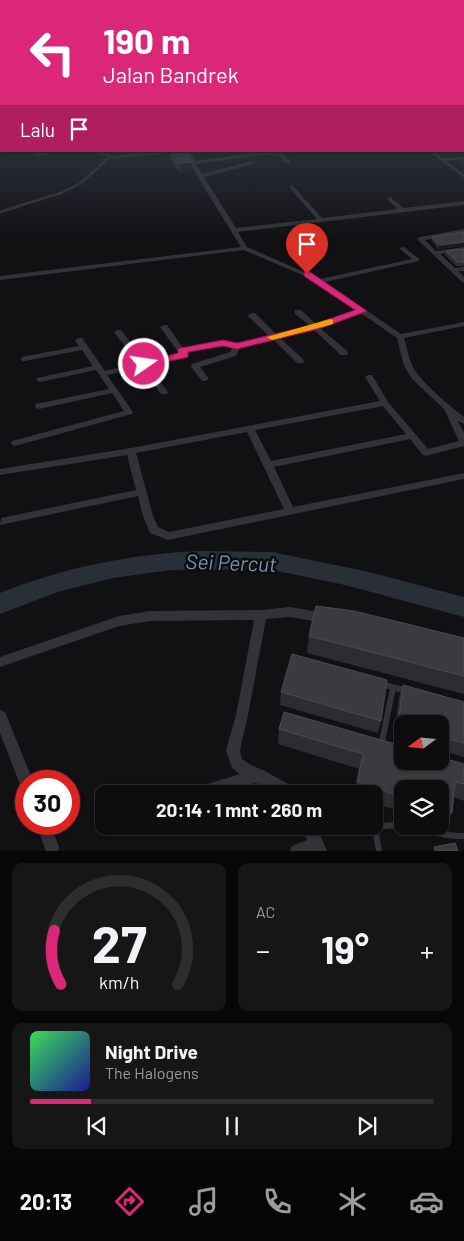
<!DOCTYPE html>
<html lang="id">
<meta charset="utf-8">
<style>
:root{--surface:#0d0d0e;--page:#161617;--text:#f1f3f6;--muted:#9a9c9e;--line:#2d2d2e;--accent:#db2777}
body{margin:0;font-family:Barlow,sans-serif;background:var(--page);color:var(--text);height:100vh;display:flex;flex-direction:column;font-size:19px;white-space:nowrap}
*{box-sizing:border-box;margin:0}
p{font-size:16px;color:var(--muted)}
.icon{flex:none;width:28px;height:28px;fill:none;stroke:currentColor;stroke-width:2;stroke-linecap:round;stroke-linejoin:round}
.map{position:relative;height:851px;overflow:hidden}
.side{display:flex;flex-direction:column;gap:12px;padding:12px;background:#070708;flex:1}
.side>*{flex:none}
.banner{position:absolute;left:0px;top:0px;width:465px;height:152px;box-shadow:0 1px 4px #0004,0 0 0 1px var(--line);background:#db2777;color:#fff;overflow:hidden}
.needle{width:32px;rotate:254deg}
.tools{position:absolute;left:394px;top:715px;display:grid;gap:10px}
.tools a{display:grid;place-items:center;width:55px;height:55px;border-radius:10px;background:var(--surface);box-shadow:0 1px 4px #0004,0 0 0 1px var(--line);font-size:25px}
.speed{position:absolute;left:15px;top:770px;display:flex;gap:10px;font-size:25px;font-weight:700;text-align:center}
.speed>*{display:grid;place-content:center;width:65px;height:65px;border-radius:50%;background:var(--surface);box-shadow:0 1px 4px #0004,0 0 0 1px var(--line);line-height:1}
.speed .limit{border:8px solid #d22;background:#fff;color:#111}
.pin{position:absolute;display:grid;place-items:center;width:42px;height:42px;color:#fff;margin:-51px -21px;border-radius:50% 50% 50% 0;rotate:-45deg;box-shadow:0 0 5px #0007}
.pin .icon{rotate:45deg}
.me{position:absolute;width:55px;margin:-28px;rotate:77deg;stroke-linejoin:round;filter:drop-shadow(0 0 4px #0008)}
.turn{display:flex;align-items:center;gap:18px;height:105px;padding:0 20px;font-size:22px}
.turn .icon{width:65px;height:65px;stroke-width:2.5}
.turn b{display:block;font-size:35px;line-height:42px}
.then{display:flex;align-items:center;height:48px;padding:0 20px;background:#0003;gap:10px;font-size:19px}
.big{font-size:38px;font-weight:700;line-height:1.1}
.side .card{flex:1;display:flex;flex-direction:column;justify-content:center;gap:8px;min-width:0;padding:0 18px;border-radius:10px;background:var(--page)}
.side .dial{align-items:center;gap:0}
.dial svg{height:130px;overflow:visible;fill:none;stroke:var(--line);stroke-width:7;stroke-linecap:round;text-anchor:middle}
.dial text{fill:var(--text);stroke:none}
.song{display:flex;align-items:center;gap:15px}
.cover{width:60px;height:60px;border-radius:8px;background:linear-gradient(135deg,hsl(130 70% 55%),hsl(240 70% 35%))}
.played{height:5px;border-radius:2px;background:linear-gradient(90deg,var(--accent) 15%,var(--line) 15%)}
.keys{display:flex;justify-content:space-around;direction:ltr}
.heat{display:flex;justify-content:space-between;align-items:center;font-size:28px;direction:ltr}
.side .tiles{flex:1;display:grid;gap:12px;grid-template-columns:1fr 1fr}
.card:last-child{grid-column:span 2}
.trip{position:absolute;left:95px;top:785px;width:288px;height:50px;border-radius:10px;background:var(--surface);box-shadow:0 1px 4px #0004,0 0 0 1px var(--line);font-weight:700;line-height:50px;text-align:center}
.tab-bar{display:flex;height:80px;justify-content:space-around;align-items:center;background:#050506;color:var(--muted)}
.tab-bar .icon{width:35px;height:35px}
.tab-bar .active{color:var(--accent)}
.tab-bar b{font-size:22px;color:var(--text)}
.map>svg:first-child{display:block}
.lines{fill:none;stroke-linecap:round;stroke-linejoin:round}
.river{fill:#282f36;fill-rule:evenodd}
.lane-far2{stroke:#323338;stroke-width:2.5}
.lane-far1{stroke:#323338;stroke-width:3}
.lane{stroke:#323338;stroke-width:6}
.street{fill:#323338;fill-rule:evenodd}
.wall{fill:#2d2d31}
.shaded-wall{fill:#1c1c1f}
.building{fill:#3a3a3f;stroke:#4a4b51}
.route{fill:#db2777;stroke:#8e194d}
.slow{fill:#f59e0b}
.labels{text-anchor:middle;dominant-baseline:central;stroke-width:5;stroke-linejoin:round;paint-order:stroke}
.near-water-label{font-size:21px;font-style:italic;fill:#7b93ae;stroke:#0c0c0e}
</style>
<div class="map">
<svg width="464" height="851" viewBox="0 0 464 851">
<rect width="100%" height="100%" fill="#111113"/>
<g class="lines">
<path class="river" d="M200,551L272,552L369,572L464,597V617L345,585L272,570L251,569L171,570L113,578L58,592L0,614V593C65,567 131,554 200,551Z"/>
<g class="lane-far2">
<path d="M96,151L111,156"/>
<path d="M18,206L61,193L81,183L108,158L173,151"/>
</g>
<path class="lane-far1" d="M0,212L22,205"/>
<g class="lane">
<path d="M381,684L407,691"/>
<path d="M381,746L393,688"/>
<path d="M379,851L375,828C403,818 434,838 464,836"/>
</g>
<g class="street">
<path d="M184,151H189L195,161L270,151H285L281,153L290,161V163H286L276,153L196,164L202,174L253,161L256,163L204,177L236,228L317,219L290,188V186L292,185L322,218L398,209L387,199L390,197L404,208L464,201V205L238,232L247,247L320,279L412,259L399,248L404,247L419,259V261L325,282L401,334L464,322V326L404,338C407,347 408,356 412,365C418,380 450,406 464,417V424L458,421L464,433V446L426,456L423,455L410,439L274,467L293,507L464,473V479L168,540L150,533L143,516L138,496L0,525L1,518L136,490L127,455L0,475V469L131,448L380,401L365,377L369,375H372L388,402L428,449L459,441L444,409L412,379L404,366L397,338L362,314L320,328L347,351L348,353L347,355H341L314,330L280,338L303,359L304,361L303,363H297L273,339L240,348L236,356L200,367L209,379L205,381H202L192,368L191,366L192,364L230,352L233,347L223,345L186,352L188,354L187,356L148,365L168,392L167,394H161L141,367L107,375L133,412L132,414L15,446L12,445L11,443L12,441L124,411L112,393L39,409L36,408L35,406L36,404L109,389L96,370L40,382L36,380L37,378L93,366L82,350L25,361H22L21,359L22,357L79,346L75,340L79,338H82L105,371L138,363L114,332L118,330H121L145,361L179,353L160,327L164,325H167L183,348L223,341L237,344L269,336L249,317L248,315L252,313H255L276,334L310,326L295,314V310H301L316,324L357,311L314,280L244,250L0,280V276L241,247L189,163ZM383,406L406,434L271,461L255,430ZM247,432L284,509L169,532L158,527L153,516L136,453Z"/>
<path d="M428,151H433L443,158L464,157V159L447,161L464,174V178Z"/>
<path d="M464,229V233L425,240L436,251L464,247V251L440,254L455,268L464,267V271H458L464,277V283L462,282L417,239L420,237Z"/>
<path d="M290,607L325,613L329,615L331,618L329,621L325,623L290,617L266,619L248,715L240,750L242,759L251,765L263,770L297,789L299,794H277L256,783L221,794H191L193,789L198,787L240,774L232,768L226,750L236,715L254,620L150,621L119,626L0,667V657L119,616L150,611L261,610Z"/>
<path d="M0,710L5,712L33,781H26V789L21,787L0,733Z"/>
<path d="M104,816V826H110L109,828L101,831L96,829L94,824L96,819Z"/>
<path d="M36,824H50L59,847L58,851H46Z"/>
<path d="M301,826H316L327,851H290L292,846L307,840Z"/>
</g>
</g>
<g class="wall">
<rect x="36" y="151" width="10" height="4"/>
<path d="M169,151H186L192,162V172L180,173L170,159Z"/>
<path d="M463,156H464V163L462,161Z"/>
<path d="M464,232V246L438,249L432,241V237Z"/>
<path d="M464,249V266H456L445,255L446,251Z"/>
<path d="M309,636L464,638V694L307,653Z"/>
<path d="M403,685L464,702V757L440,750V724H402V740L394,737L399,697Z"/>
<path d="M281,692L381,721L378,733L280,705Z"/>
<path d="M279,729L464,764V801L454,797L452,813L446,827L440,825V789H402V812L374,803V794H354L359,769L278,744Z"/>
</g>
<g class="shaded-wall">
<path d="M192,162V172L180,173L179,163Z"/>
<path d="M464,242V246L438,249L439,245Z"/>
</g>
<g class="building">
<path d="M171,151H186L192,162L179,163Z"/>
<path d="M464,232V242L439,245L432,237Z"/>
<path d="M464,249V262H457L446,251Z"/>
<path d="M316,606L354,611L464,638V676L309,636Z"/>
<path d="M292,654L387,680L381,721L281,692Z"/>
<path d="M403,685L464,702V743L440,737V724H402V726L398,725Z"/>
<path d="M284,712L402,746V761H440V757L464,764V784L455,782L452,813L440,809V789H402V797L357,782L363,754L279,729Z"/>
<path d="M455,843L458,851H435L434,847Z"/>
</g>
<linearGradient id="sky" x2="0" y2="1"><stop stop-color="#09090a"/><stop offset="0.5" stop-color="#323844"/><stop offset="1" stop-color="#323844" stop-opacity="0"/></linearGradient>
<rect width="464" height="240" fill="url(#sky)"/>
<path class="route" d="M304,272H310L367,311L319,329L237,349L223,346L188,352V357L144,367L139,364L178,353V349L181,348L223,340L237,343L312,325L355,310L304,276Z"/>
<path class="slow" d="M330,319L333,320V324L272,340L267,337Z"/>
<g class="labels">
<g class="near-water-label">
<text transform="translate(231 562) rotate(2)">Sei Percut</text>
</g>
</g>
</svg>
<div class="tools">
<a><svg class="needle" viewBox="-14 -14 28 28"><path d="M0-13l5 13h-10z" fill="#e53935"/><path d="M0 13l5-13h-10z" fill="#9a9c9e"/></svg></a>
<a><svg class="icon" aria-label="layers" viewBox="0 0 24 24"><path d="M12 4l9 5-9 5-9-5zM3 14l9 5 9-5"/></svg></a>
</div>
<div class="speed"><div class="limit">30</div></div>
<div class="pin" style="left:307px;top:274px;background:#d93025"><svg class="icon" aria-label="arrive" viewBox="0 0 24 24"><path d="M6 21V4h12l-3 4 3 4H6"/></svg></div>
<svg class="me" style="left:144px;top:364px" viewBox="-20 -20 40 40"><circle r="17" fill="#db2777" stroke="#fff" stroke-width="3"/><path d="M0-11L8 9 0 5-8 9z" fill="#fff"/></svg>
<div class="trip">20:14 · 1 mnt · 260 m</div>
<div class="banner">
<div class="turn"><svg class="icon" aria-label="left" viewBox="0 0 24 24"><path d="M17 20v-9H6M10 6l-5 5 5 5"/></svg><div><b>190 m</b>Jalan Bandrek</div></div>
<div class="then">Lalu<svg class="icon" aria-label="arrive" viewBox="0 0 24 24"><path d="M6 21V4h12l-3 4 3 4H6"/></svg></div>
</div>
</div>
<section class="side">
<div class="tiles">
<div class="card dial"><svg viewBox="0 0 100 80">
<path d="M14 69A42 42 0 1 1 86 69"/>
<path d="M14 69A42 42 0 0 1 10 36" stroke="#db2777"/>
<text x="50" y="56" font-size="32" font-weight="700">27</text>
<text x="50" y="72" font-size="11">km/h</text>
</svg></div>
<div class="card"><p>AC</p>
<div class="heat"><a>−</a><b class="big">19°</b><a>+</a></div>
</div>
<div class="card">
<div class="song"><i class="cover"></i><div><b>Night Drive</b><p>The Halogens</p></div></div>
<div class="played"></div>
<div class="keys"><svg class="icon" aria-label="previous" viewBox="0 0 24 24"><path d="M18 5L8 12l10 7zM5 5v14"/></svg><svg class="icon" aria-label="pause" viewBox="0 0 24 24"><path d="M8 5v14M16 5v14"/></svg><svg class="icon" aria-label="next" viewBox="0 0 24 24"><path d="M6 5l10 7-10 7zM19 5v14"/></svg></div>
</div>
</div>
</section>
<nav class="tab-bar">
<b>20:13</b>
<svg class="icon active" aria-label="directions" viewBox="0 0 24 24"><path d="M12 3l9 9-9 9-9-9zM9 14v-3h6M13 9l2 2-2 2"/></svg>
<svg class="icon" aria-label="music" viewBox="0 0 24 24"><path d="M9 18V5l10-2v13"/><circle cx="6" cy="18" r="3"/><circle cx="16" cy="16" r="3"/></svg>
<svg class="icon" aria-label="phone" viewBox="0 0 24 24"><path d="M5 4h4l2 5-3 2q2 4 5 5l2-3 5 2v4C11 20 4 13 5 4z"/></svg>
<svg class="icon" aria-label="climate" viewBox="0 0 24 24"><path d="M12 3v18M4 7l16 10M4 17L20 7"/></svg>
<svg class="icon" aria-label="car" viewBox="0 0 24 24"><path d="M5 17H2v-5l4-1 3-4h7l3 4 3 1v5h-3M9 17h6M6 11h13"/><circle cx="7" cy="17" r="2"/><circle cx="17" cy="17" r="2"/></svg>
</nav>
